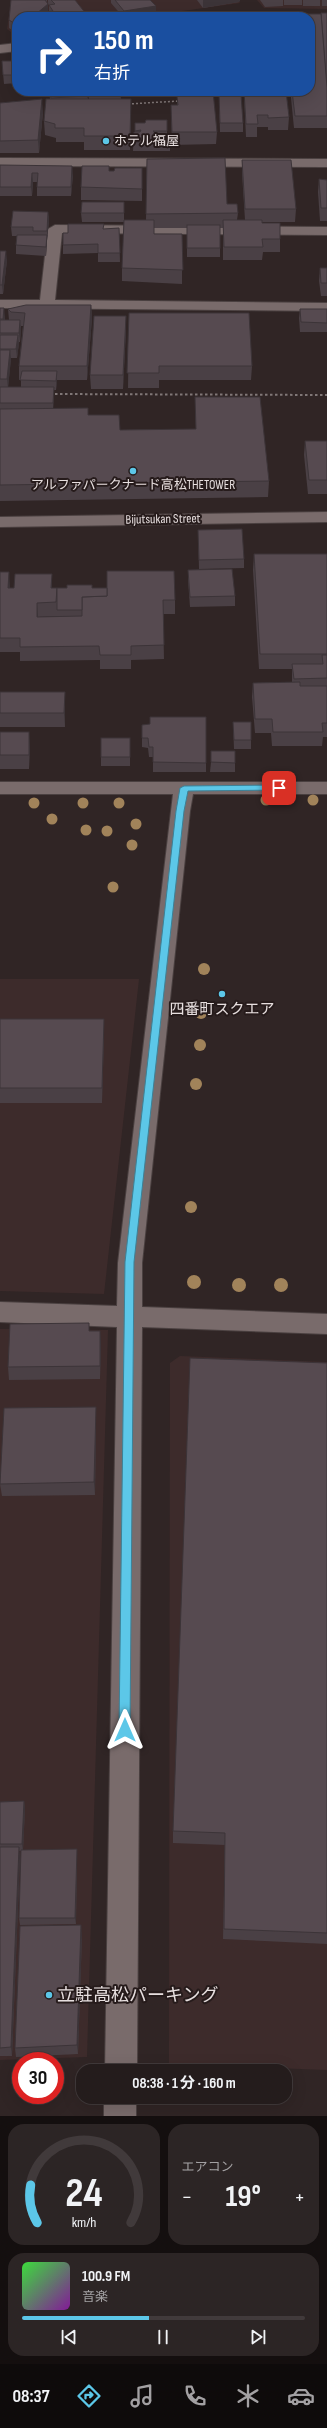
<!DOCTYPE html>
<html lang="ja">
<meta charset="utf-8">
<style>
:root{--surface:#241c1c;--page:#2c2525;--text:#f1f3f6;--muted:#a3a1a3;--line:#413a3b;--accent:#5cc7e8}
body{margin:0;font-family:"Sofia Sans Condensed","Noto Sans JP",sans-serif;background:var(--page);color:var(--text);height:100vh;display:flex;flex-direction:column;font-size:15px;white-space:nowrap}
*{box-sizing:border-box;margin:0}
p{font-size:13px;color:var(--muted)}
.icon{flex:none;width:22px;height:22px;fill:none;stroke:currentColor;stroke-width:2;stroke-linecap:round;stroke-linejoin:round}
.map{position:relative;height:2116px;overflow:hidden}
.side{display:flex;flex-direction:column;gap:8px;padding:8px;background:#140f0f;flex:1}
.side>*{flex:none}
.guide{position:absolute;left:12px;top:12px;width:303px;height:84px;border-radius:16px;box-shadow:0 4px 16px #0002,0 0 0 1px var(--line);background:#1a4fa0;color:#fff;overflow:hidden}
.speed{position:absolute;left:12px;top:2052px;display:flex;gap:8px;font-size:20px;font-weight:700;text-align:center}
.speed>*{display:grid;place-content:center;width:52px;height:52px;border-radius:50%;background:var(--surface);box-shadow:0 4px 16px #0002,0 0 0 1px var(--line);line-height:1}
.speed .limit{border:6px solid #d22;background:#fff;color:#111}
.pin{position:absolute;display:grid;place-items:center;width:34px;height:34px;color:#fff;margin:-17px;border-radius:8px;box-shadow:0 2px 6px #0006}
.me{position:absolute;width:44px;margin:-22px;rotate:0deg;stroke-linejoin:round;filter:drop-shadow(0 0 3px #0008)}
.turn{display:flex;align-items:center;gap:14px;height:84px;padding:0 16px;font-size:18px}
.turn .icon{width:52px;height:52px;stroke-width:2.5}
.turn b{display:block;font-size:28px;line-height:34px}
.big{font-size:30px;font-weight:700;line-height:1.1}
.side .card{flex:1;display:flex;flex-direction:column;justify-content:center;gap:6px;min-width:0;padding:0 14px;border-radius:16px;background:var(--page)}
.side .dial{align-items:center;gap:0}
.dial svg{height:104px;overflow:visible;fill:none;stroke:var(--line);stroke-width:7;stroke-linecap:round;text-anchor:middle}
.dial text{fill:var(--text);stroke:none}
.song{display:flex;align-items:center;gap:12px}
.cover{width:48px;height:48px;border-radius:6px;background:linear-gradient(135deg,hsl(120 70% 55%),hsl(290 70% 35%))}
.played{height:4px;border-radius:2px;background:linear-gradient(90deg,var(--accent) 45%,var(--line) 45%)}
.keys{display:flex;justify-content:space-around;direction:ltr}
.heat{display:flex;justify-content:space-between;align-items:center;font-size:22px;direction:ltr}
.side .tiles{flex:1;display:grid;gap:8px;grid-template-columns:1fr 1fr}
.card:last-child{grid-column:span 2}
.trip{position:absolute;left:76px;top:2064px;width:216px;height:40px;border-radius:16px;background:var(--surface);box-shadow:0 4px 16px #0002,0 0 0 1px var(--line);font-weight:700;line-height:40px;text-align:center}
.dock{display:flex;height:64px;justify-content:space-around;align-items:center;background:#0e0b0b;color:var(--muted)}
.dock .icon{width:28px;height:28px}
.dock .current{color:var(--accent)}
.dock b{font-size:18px;color:var(--text)}
.map>svg:first-child{display:block}
.built{fill:#3d2b2b}
.lines{fill:none;stroke-linecap:round;stroke-linejoin:round}
.minor-casing{stroke:#4a4040;stroke-width:2}
.path-far1{stroke:#807777;stroke-width:1.5;stroke-dasharray:2 2;stroke-linecap:butt}
.path{stroke:#807777;stroke-width:2;stroke-dasharray:2.5 2.5;stroke-linecap:butt}
.minor{fill:#796b6b;fill-rule:evenodd}
.tree{fill:#a1835a}
.wall{fill:#4a4045;fill-rule:evenodd}
.shaded-wall{fill:#3c3438}
.building{fill:#564a50;stroke:#3c3438}
.route{fill:#5cc7e8;stroke:#3c8197}
.poi-dot{fill:#5cc7e8;stroke:#261b1b;stroke-width:1.5}
.labels{text-anchor:middle;dominant-baseline:central;stroke-width:4;stroke-linejoin:round;paint-order:stroke}
.far-poi-label{font-size:13px;fill:#e7dfdf;stroke:#261b1b;text-anchor:start}
.far-street-label{font-size:13px;fill:#e7dfdf;stroke:#261b1b}
.poi-label{font-size:15px;fill:#e7dfdf;stroke:#261b1b}
.near-poi-label{font-size:18px;fill:#e7dfdf;stroke:#261b1b;text-anchor:start}
</style>
<div class="map">
<svg width="327" height="2116" viewBox="0 0 327 2116">
<rect width="100%" height="100%" fill="#302525"/>
<g class="built">
<path d="M11,0H238L240,3L139,17H17L15,35L7,29Z"/>
<path d="M257,0H327V9L264,8Z"/>
<path d="M0,979H139L104,1294L0,1291Z"/>
<path d="M0,1329L108,1330L87,2057L0,2060Z"/>
<path d="M180,1356L327,1362V2070L169,2064L170,1363Z"/>
</g>
<g class="lines">
<defs>
<g id="minor">
<path d="M229,13H282L288,17H223Z"/>
<path d="M17,43V51L0,53V45Z"/>
<path d="M0,158L327,159V167L0,166Z"/>
<path d="M55,225L327,227V235L62,233L55,300L327,303V311L0,308V300H40L48,229Z"/>
<path d="M327,512V522L0,527V517Z"/>
<path d="M0,782H327V794H193L190,811L142,1263V1307L327,1314V1334L142,1327L137,2071H105L117,1327L0,1322V1302L117,1306L118,1263L173,794H0Z"/>
<rect x="104" y="2097" width="32" height="19"/>
</g>
</defs>
<use href="#minor" class="minor-casing"/>
<path class="path-far1" d="M128,104L179,101"/>
<path class="path" d="M50,394L327,395"/>
<use href="#minor" class="minor"/>
</g>
<g class="tree">
<circle cx="266" cy="800" r="5.5"/>
<circle cx="313" cy="800" r="5.5"/>
<circle cx="34" cy="803" r="5.5"/>
<circle cx="83" cy="803" r="5.5"/>
<circle cx="119" cy="803" r="5.5"/>
<circle cx="52" cy="819" r="5.5"/>
<circle cx="136" cy="824" r="5.5"/>
<circle cx="86" cy="830" r="5.5"/>
<circle cx="107" cy="831" r="5.5"/>
<circle cx="132" cy="845" r="5.5"/>
<circle cx="113" cy="887" r="5.5"/>
<circle cx="204" cy="969" r="6"/>
<circle cx="201" cy="1013" r="6"/>
<circle cx="200" cy="1045" r="6"/>
<circle cx="196" cy="1084" r="6"/>
<circle cx="191" cy="1207" r="6"/>
<circle cx="194" cy="1282" r="7"/>
<circle cx="239" cy="1285" r="7"/>
<circle cx="281" cy="1285" r="7"/>
</g>
<g class="wall">
<path d="M11,0H47L48,12H49V5L48,4V0H75L87,17H17V33L9,28V20Z"/>
<path d="M111,0H150L156,15L139,17H123L111,3Z"/>
<path d="M197,0H240L239,2L203,8Z"/>
<path d="M260,0H283V6L265,7Z"/>
<rect x="284" y="0" width="18" height="5"/>
<rect x="303" y="0" width="17" height="6"/>
<rect x="322" y="0" width="5" height="6"/>
<path d="M327,13V128H294L291,98V91H310L321,14Z"/>
<path d="M2,61H17V83L4,84Z"/>
<path d="M49,91H86L88,99H89L87,91H120L121,99L131,113L130,150H84V142H56V138L45,135L44,121L50,99Z"/>
<path d="M124,91H172V95L139,96V93L124,94Z"/>
<path d="M197,91L217,132L216,144L172,145L171,105H177V96H197Z"/>
<path d="M242,91H286L289,117L288,130H268V127H257V137H246L244,95H243Z"/>
<path d="M219,94L243,123V132H220Z"/>
<path d="M0,103L43,112L39,153H0Z"/>
<path d="M167,120V134L170,142V151H133L134,132H135V123H145Z"/>
<path d="M147,159L227,204L238,213L237,220H245L242,173V160L296,209L295,222H262V223L280,239V252H263L262,260H223V228H220V257H187V228H154V234H182V284L122,281V268L124,222H82L81,213L124,210V220H146Z"/>
<path d="M0,165L73,175L71,196H37V182H33L32,196H0Z"/>
<path d="M109,166V171H114L142,168V201L81,200V187Z"/>
<path d="M319,179L327,180V221H320L318,192Z"/>
<path d="M48,212L49,221L47,240L46,256L16,254V245L17,236H12L11,227Z"/>
<path d="M119,228L120,262H98V253L63,254V245L68,233L104,229Z"/>
<path d="M0,251L7,260L3,294H0Z"/>
<path d="M320,268H327V296H321L319,281Z"/>
<path d="M91,305L92,318L87,380H57L56,390H54L53,409L88,415L120,430L196,429L195,397L269,481L268,497L0,501V308L5,317V320H9L8,309ZM21,326H23L19,366V380H21V387H8L11,358H17L19,342H20Z"/>
<path d="M300,309H327V332H300L299,318Z"/>
<path d="M129,313L252,366L251,380H159V388H128Z"/>
<path d="M126,329L123,389H91L90,375Z"/>
<path d="M305,441H327V494H308L304,455Z"/>
<path d="M198,530L244,559V568L199,569Z"/>
<path d="M254,554H327V737H323L322,746H272L271,733H255L252,697L253,683L292,682V669H259L253,570Z"/>
<path d="M188,570L235,596V606L190,607L188,580Z"/>
<path d="M0,572L10,588H52L57,596L92,588L175,600V614H163L164,659L131,660V669H100V660L20,661V652H0ZM57,616V617H38Z"/>
<path d="M0,692L65,706V727H0Z"/>
<path d="M233,722L251,740V749H234Z"/>
<path d="M142,725L206,763V772H153V757H149L148,748L142,747Z"/>
<path d="M0,732L30,746L29,769H0Z"/>
<path d="M130,738V766H101V757Z"/>
<path d="M211,762L235,763V772H210Z"/>
<path d="M0,1019H104V1034L102,1103H0Z"/>
<path d="M89,1323V1331L101,1344L100,1379L9,1380L8,1367Z"/>
<path d="M327,1363V1944L223,1939L225,1845L173,1843V1831Z"/>
<path d="M96,1420L95,1495L2,1496L0,1484Z"/>
<path d="M24,1801L25,1809L23,1850L77,1849V1856L76,1924L20,1925L19,1918L21,1851H19L20,1857L12,2056H0V1802Z"/>
<path d="M82,1935L78,2054L16,2057L15,2048Z"/>
</g>
<g class="shaded-wall">
<path d="M47,0V5L48,4V12L43,17H36V14L47,5Z"/>
<path d="M203,0H240L239,2L203,8Z"/>
<path d="M156,6V15L139,17H125L124,11Z"/>
<path d="M87,15V17H71Z"/>
<path d="M42,99L43,112L39,153L38,140Z"/>
<path d="M131,99V113L130,150V136Z"/>
<path d="M72,166L73,175L71,196V187Z"/>
<path d="M32,173L33,182L32,196L31,187Z"/>
<path d="M48,212L49,221L47,240V231Z"/>
<path d="M47,235V244L46,256V247Z"/>
<path d="M6,251L7,260L3,294L2,285Z"/>
<path d="M91,305L92,318L87,380V366Z"/>
<path d="M4,308L5,317L4,328L3,319Z"/>
<path d="M126,316V329L123,389V375Z"/>
<path d="M20,320L21,329L20,342L19,333Z"/>
<path d="M18,335L19,344L17,358L16,349Z"/>
<path d="M10,350L11,359L8,389L7,379Z"/>
<path d="M57,371V381L56,390V381Z"/>
<path d="M54,387V396L53,413V403Z"/>
<path d="M9,572L10,586L9,601L8,588Z"/>
<path d="M52,574V588H51Z"/>
<path d="M37,603L38,617V631L37,617Z"/>
<path d="M65,692V727L64,713Z"/>
<path d="M29,732L30,746L29,769Z"/>
<path d="M104,1019V1034L102,1103V1088Z"/>
<path d="M100,1331L101,1344L100,1379Z"/>
<path d="M96,1407V1420L95,1495L94,1482Z"/>
<path d="M24,1801L25,1809L23,1851L22,1844Z"/>
<path d="M19,1847L20,1857L12,2056L11,2047Z"/>
<path d="M77,1849V1856L76,1924L75,1918Z"/>
<path d="M81,1925L82,1935L78,2054L77,2045Z"/>
</g>
<g class="building">
<path d="M11,0H45L48,4L36,14V17H17V25L9,20Z"/>
<path d="M51,0H75L87,15L71,17H37L38,13L53,11L49,5L55,4Z"/>
<path d="M115,0H150L156,6L124,11Z"/>
<path d="M321,13H327V78H326Z"/>
<path d="M281,14H321L327,87V116H295L292,91H310V17H281Z"/>
<path d="M2,61H17V75H3Z"/>
<path d="M50,91H86L87,96L51,98Z"/>
<path d="M89,91H120V93L90,95Z"/>
<path d="M197,91H213L217,132H172L171,105H178L177,96H197Z"/>
<path d="M244,91H286L289,117L268,118V115H257L258,124H246Z"/>
<path d="M219,94H241L243,123H220Z"/>
<path d="M42,99L38,140L0,141V103Z"/>
<path d="M46,99H131L130,136H84V128H55V124L44,121Z"/>
<path d="M146,120H167V131H153L157,134H169L170,142H133L134,132H140L141,130L135,131V123H145Z"/>
<path d="M225,158L227,204H237L238,213L146,214L147,159Z"/>
<path d="M242,160H291L296,209H245Z"/>
<path d="M0,165L72,166L71,187H37L38,173H32L31,187H0Z"/>
<path d="M82,166H109V171H114L115,168H142V189L81,187Z"/>
<path d="M319,179L327,180V208H321Z"/>
<path d="M82,202H124V213H81Z"/>
<path d="M13,211L48,212L47,231H33V227H11Z"/>
<path d="M124,220H154V234H182L183,270L122,268Z"/>
<path d="M223,220H262V223H280V239H262L263,247H224Z"/>
<path d="M68,224H104L103,229L119,228L120,253H98V244L63,245V233H68Z"/>
<rect x="187" y="225" width="33" height="23"/>
<path d="M17,235H47L46,247L16,245Z"/>
<path d="M0,251H6L2,285H0Z"/>
<path d="M320,268H327V283H321Z"/>
<path d="M26,305H91L87,366H19L25,313L11,312L8,309Z"/>
<path d="M0,308H4L3,319H0Z"/>
<path d="M300,309H327V323L301,322Z"/>
<path d="M129,313H249L252,366H159V373H127Z"/>
<path d="M94,316H126L123,375H90Z"/>
<path d="M0,320H20L19,333H0Z"/>
<path d="M0,335H18L16,349H0Z"/>
<path d="M0,350H10L7,379H0Z"/>
<path d="M22,371H57L56,381L20,380Z"/>
<path d="M0,387H54L53,403H0Z"/>
<path d="M195,397H260L269,481L0,485V409L88,408V415H119L120,430L196,429Z"/>
<path d="M305,441H327V480H309Z"/>
<path d="M242,529L244,559L199,560L198,530Z"/>
<path d="M254,554H327V654H260Z"/>
<path d="M232,569L235,596L190,597L188,570Z"/>
<path d="M107,571H174L175,600H163L164,645L131,646V655H100L99,646L20,647V638H0V572H9L8,588H14L15,574H52L51,588H57L56,602L37,603V617L82,616V597L107,596Z"/>
<path d="M67,585H92V588H107V596L82,597V610H57V588H67Z"/>
<path d="M322,655H327V678L294,679L292,664H323Z"/>
<path d="M300,682V686H327V723H322L323,732H273L272,719H255L253,683Z"/>
<path d="M0,692H65L64,713H0Z"/>
<path d="M150,717H206V763L153,762V747H149L148,738H142V725L150,724Z"/>
<path d="M233,722H251V740H234Z"/>
<rect x="0" y="732" width="29" height="23"/>
<rect x="101" y="738" width="29" height="19"/>
<path d="M211,751H235V763L211,762Z"/>
<path d="M0,1019H104L102,1088H0Z"/>
<path d="M89,1323V1331H100V1366L8,1367L10,1324Z"/>
<path d="M190,1358L327,1363V1933L224,1929L225,1833L173,1831Z"/>
<path d="M96,1407L94,1482L0,1484L4,1408Z"/>
<path d="M24,1801L22,1844H0V1802Z"/>
<path d="M0,1847H19L11,2047L0,2048Z"/>
<path d="M77,1849L75,1918H19L21,1850Z"/>
<path d="M81,1925L77,2045L15,2048L20,1926Z"/>
</g>
<path class="route" d="M279,785L283,788L282,790L188,791L184,811L134,1262L130,1730L125,1736L119,1730L125,1262L176,811L180,788L184,786Z"/>
<g class="poi-dot">
<circle cx="106" cy="141" r="4"/>
<circle cx="133" cy="471" r="4"/>
<circle cx="222" cy="994" r="4"/>
<circle cx="49" cy="1995" r="4"/>
</g>
<g class="labels">
<g class="far-poi-label">
<text x="114" y="141">ホテル福屋</text>
<text x="133" y="485" text-anchor="middle">アルファパークナード高松THETOWER</text>
</g>
<g class="far-street-label">
<text transform="translate(163 519) rotate(-1)">Bijutsukan Street</text>
</g>
<g class="poi-label">
<text x="222" y="1009">四番町スクエア</text>
</g>
<g class="near-poi-label">
<text x="57" y="1995">立駐高松パーキング</text>
</g>
</g>
</svg>
<div class="speed"><div class="limit">30</div></div>
<div class="pin" style="left:279px;top:788px;background:#d93025"><svg class="icon" aria-label="arrive" viewBox="0 0 24 24"><path d="M6 21V4h12l-3 4 3 4H6"/></svg></div>
<svg class="me" style="left:125px;top:1730px" viewBox="-20 -20 40 40"><path d="M0-17L14 15 0 8-14 15z" fill="#5cc7e8" stroke="#fff" stroke-width="4"/></svg>
<div class="trip">08:38 · 1 分 · 160 m</div>
<div class="guide">
<div class="turn"><svg class="icon" aria-label="right" viewBox="0 0 24 24"><path d="M7 20v-9h11M14 6l5 5-5 5"/></svg><div><b>150 m</b>右折</div></div>
</div>
</div>
<section class="side">
<div class="tiles">
<div class="card dial"><svg viewBox="0 0 100 80">
<path d="M14 69A42 42 0 1 1 86 69"/>
<path d="M14 69A42 42 0 0 1 9 40" stroke="#5cc7e8"/>
<text x="50" y="56" font-size="32" font-weight="700">24</text>
<text x="50" y="72" font-size="11">km/h</text>
</svg></div>
<div class="card"><p>エアコン</p>
<div class="heat"><a>−</a><b class="big">19°</b><a>+</a></div>
</div>
<div class="card">
<div class="song"><i class="cover"></i><div><b>100.9 FM</b><p>音楽</p></div></div>
<div class="played"></div>
<div class="keys"><svg class="icon" aria-label="previous" viewBox="0 0 24 24"><path d="M18 5L8 12l10 7zM5 5v14"/></svg><svg class="icon" aria-label="pause" viewBox="0 0 24 24"><path d="M8 5v14M16 5v14"/></svg><svg class="icon" aria-label="next" viewBox="0 0 24 24"><path d="M6 5l10 7-10 7zM19 5v14"/></svg></div>
</div>
</div>
</section>
<nav class="dock">
<b>08:37</b>
<svg class="icon current" aria-label="directions" viewBox="0 0 24 24"><path d="M12 3l9 9-9 9-9-9zM9 14v-3h6M13 9l2 2-2 2"/></svg>
<svg class="icon" aria-label="music" viewBox="0 0 24 24"><path d="M9 18V5l10-2v13"/><circle cx="6" cy="18" r="3"/><circle cx="16" cy="16" r="3"/></svg>
<svg class="icon" aria-label="phone" viewBox="0 0 24 24"><path d="M5 4h4l2 5-3 2q2 4 5 5l2-3 5 2v4C11 20 4 13 5 4z"/></svg>
<svg class="icon" aria-label="climate" viewBox="0 0 24 24"><path d="M12 3v18M4 7l16 10M4 17L20 7"/></svg>
<svg class="icon" aria-label="car" viewBox="0 0 24 24"><path d="M5 17H2v-5l4-1 3-4h7l3 4 3 1v5h-3M9 17h6M6 11h13"/><circle cx="7" cy="17" r="2"/><circle cx="17" cy="17" r="2"/></svg>
</nav>
